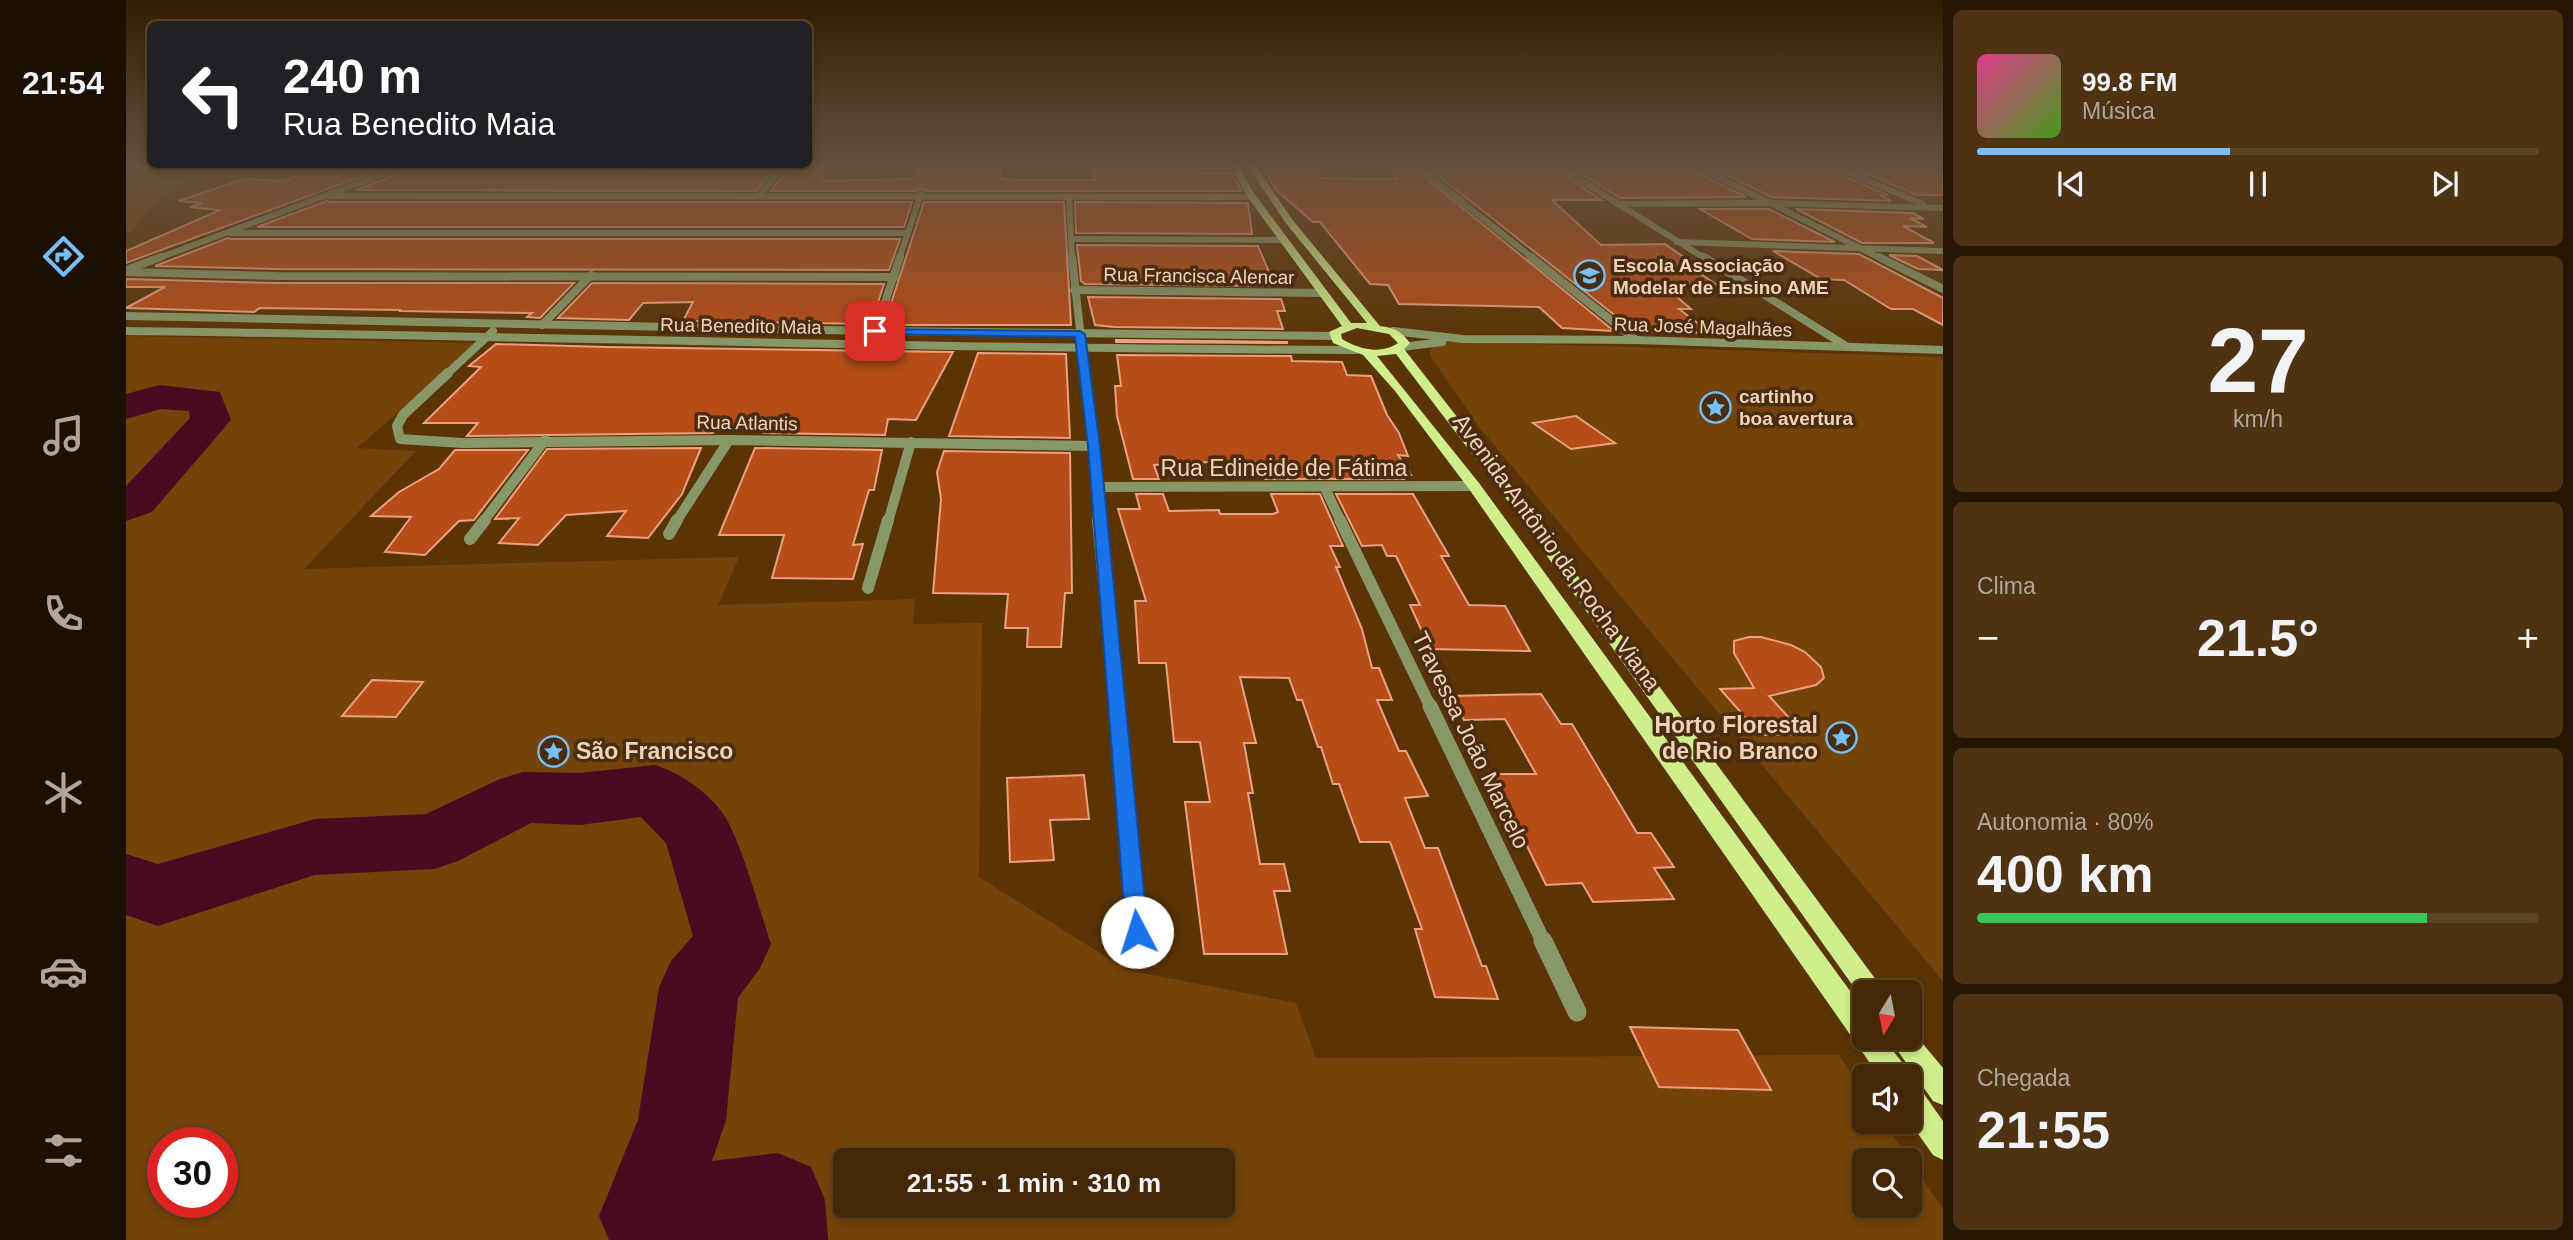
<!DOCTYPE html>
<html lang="pt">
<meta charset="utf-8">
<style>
:root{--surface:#442704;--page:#4e3313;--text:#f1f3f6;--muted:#afa59a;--line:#5c4426;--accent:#77bff7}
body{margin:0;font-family:Arial,sans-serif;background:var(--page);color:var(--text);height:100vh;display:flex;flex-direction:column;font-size:26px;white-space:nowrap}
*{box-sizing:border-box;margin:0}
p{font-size:23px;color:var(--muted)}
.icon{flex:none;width:38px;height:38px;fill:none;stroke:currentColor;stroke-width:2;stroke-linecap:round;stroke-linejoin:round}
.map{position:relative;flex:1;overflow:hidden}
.sheet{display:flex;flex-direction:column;gap:10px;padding:10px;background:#251502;width:630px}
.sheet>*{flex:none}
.top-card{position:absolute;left:21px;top:21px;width:665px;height:147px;border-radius:10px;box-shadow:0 4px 10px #0003,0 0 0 2px var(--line);background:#202124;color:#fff;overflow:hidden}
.needle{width:46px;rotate:190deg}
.tools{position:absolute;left:1726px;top:980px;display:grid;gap:14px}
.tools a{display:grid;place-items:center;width:70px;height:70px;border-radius:10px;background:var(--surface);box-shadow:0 4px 10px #0003,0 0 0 2px var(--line);font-size:35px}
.speed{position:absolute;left:21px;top:1127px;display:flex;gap:14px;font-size:35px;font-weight:700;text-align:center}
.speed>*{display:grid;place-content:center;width:91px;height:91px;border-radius:50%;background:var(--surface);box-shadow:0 4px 10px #0003,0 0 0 2px var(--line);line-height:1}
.speed .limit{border:10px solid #d22;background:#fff;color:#111}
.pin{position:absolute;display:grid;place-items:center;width:60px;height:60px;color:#fff;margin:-30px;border-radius:14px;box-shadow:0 4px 10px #0006}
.me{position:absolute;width:77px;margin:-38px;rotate:355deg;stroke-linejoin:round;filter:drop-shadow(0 0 5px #0008)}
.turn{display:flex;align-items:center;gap:24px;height:147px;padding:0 21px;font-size:32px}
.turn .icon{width:91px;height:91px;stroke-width:2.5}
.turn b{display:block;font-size:49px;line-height:60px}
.big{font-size:52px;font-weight:700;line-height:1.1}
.sheet .card{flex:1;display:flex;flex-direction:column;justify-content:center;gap:10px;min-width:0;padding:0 24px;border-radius:10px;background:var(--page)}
.sheet .dial{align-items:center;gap:0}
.dial b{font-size:91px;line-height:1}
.song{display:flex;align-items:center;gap:21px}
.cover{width:84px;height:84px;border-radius:10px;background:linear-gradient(135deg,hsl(330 70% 55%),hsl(100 70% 35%))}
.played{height:7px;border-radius:4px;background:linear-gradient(90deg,var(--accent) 45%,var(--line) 45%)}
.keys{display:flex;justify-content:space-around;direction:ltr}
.heat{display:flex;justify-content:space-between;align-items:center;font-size:38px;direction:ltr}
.charge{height:10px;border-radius:5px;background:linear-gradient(90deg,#34c759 80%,var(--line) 0)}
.trip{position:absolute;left:707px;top:1148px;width:402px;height:70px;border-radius:10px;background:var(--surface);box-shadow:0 4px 10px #0003,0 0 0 2px var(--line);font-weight:700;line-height:70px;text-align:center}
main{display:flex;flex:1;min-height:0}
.menu{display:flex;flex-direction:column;width:126px;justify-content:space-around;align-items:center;background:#1b1002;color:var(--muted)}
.menu .icon{width:49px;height:49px}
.menu .on{color:var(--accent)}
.menu b{font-size:32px;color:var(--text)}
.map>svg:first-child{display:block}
.green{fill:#744309;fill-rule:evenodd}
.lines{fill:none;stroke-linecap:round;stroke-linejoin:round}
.river{fill:#470c22;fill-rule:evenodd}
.building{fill:#b64d18;stroke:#eba081;stroke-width:2}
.minor-far5{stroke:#879768;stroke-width:6}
.minor-far4{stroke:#879768;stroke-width:8}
.minor-far3{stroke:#879768;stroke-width:10}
.minor-far2{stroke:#879768;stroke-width:12}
.minor-far1{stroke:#879768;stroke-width:15}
.minor{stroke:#879768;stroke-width:19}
.major{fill:#cfee8c;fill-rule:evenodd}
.route{fill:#1a73e8;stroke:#114b97;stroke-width:2}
.labels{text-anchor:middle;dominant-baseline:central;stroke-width:7;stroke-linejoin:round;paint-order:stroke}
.far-poi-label{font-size:19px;font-weight:bold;fill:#f2d3b8;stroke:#4a2d10;text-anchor:start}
.far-street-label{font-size:19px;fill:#f2d3b8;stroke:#4a2d10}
.street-label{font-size:23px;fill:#f2d3b8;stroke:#4a2d10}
.poi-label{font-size:23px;font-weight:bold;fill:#f2d3b8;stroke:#4a2d10;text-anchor:end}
</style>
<main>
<nav class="menu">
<b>21:54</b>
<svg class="icon on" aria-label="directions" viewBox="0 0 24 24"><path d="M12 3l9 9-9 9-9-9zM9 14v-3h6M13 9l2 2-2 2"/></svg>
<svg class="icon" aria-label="music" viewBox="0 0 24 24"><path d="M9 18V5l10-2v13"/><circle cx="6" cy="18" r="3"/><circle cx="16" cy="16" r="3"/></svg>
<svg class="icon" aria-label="phone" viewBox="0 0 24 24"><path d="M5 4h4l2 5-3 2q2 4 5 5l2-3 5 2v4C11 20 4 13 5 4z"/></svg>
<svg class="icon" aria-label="climate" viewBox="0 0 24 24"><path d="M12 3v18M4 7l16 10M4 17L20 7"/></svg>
<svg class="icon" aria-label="car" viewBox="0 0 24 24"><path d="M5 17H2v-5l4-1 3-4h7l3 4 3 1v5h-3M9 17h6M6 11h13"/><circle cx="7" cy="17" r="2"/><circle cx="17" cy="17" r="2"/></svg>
<svg class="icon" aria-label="filters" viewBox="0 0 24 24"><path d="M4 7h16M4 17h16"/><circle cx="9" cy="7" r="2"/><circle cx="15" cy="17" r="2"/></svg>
</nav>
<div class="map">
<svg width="1817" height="1240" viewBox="0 0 1817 1240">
<rect width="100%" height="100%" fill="#5b3405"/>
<g class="green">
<path d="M0,166H165L57,183L23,209L7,231L0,234Z"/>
<path d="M0,336L351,343L231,448L290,451L178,569L613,557L592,605L789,599L787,624L856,623L853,877L1001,970L1170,1003L1190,1058L1713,1055L1738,1092V1122H1758L1817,1209V1240H0ZM37,1143H96V1202H37ZM719,1160H1097V1206H719ZM1738,1160H1783V1206H1738Z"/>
<path d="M1313,341L1817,357V981L1353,427L1305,357L1304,349L1314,344Z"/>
</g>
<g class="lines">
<g class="river">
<path d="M33,385L94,392L105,420L26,512L0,521V486L64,418L63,411L35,409L0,419V394Z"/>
<path d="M529,765C554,773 579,790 595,811C614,835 634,912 645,944L634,968L612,998L600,1120L586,1161L652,1153L685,1167L699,1200L702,1240H483L473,1216L512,1120L533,987L545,961L567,936L540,843L515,817L454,825L405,823L332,861L308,869L189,875L32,926L0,915V854L32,864L189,819L300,814L374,779L397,772L454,773Z"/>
</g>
</g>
<g class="building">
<path d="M1136,166H1185L1193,178L1272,179L1257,166H1285L1488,331L1436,328L1413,307L1273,304L1262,285L1244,284L1194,222H1187L1150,190Z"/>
<path d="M1300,166H1426L1475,200H1426L1475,245L1539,244L1582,274H1575L1591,285L1536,284L1565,309H1553L1585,333L1510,332Z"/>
<path d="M1443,166H1564L1567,171L1620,197L1494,198Z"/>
<path d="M1583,166H1701L1705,171L1762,195H1754L1765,201L1645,197Z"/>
<path d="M1722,166H1791L1817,176V195H1791Z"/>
<path d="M231,167L256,169L0,263V251L94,210L64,207L76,203L52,201L118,179L157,181L171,176L204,178Z"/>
<path d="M471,167H517L522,172H646L630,191L230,190L283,170L446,171Z"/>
<path d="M661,172H699L695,181L788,179L793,172H875V179L901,180H970L967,172L1105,173L1116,191H800L795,188L790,191H645Z"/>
<path d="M201,201L204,202H786L778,227H131Z"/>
<path d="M798,202H938L945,325H758Z"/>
<path d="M949,202L1122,203L1126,234L950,233Z"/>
<path d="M1574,209H1643L1709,242L1626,239Z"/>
<path d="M1670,209L1787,213L1798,219L1784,218L1801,227L1777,226L1808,243H1736Z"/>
<path d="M102,238L105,239H774L763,270L151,269L29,266Z"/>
<path d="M951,245L1132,246L1149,286L959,284L955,281Z"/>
<path d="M1647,251L1733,254L1817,298V325L1787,309H1765L1718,280L1695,279Z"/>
<path d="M1763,255L1791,256L1817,270L1792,269Z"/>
<path d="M0,279L151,283H448L414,318L401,317L406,313L273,311L275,310L134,308L128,312L0,308L39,287H0Z"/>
<path d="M466,283L758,284L745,324L557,321L567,302L517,303L503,320L432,318Z"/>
<path d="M962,297L1155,299L1159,311H1151L1157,329L988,327L969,325Z"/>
<path d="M990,340L1161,342V343L990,342Z"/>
<path d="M370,344L481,347L827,352L790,420L762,419L759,435L637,433L640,427L592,426L587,433L341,436L352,423H298L355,367L343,366Z"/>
<path d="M852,353L940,354L944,438L823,436Z"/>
<path d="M991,355L1165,356L1166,361L1216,362L1221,375L1245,376L1261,415L1273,433L1282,456L1272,455L1285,475H1276L1278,479H1139L1132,462H1084L1028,465L1033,479H1007L991,416L989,386H995Z"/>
<path d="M1450,416L1489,443L1445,449L1407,423Z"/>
<path d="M575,448L556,494L522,538L481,536L500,511L440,515L412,545L373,543L393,518L369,519L421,449Z"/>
<path d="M629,448L756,450L748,490H743L727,545L737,544L727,579L646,578L658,535H593Z"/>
<path d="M329,450H402L348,520L333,521L299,555L259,552L285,517L245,516L273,492L313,469Z"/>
<path d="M818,451L944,453L946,593H939L935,647H901L902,628H879L882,594L807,593L815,499L811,472Z"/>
<path d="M1010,494H1037L1043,511L1093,510L1094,514H1147L1152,512L1145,494H1194L1217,546H1204L1214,567H1210L1236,629L1246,668H1253L1266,700H1251L1273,751H1280L1302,796L1279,798L1299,848H1312L1356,966H1360L1372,999L1309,997L1289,929H1296L1264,842H1234L1213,784H1207L1195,747H1192L1176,700H1171L1163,678L1114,677L1130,743H1118L1127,793H1122L1134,864H1158L1164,891H1148L1161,954H1078L1059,802H1084L1074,742H1048L1040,663H1013L1009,601H1020L992,509H1014Z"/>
<path d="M1210,494H1287L1323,556H1315L1343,605L1379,606L1404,651L1304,649L1284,605H1294L1270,556H1261L1256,545L1236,546Z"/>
<path d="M1623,637H1635L1665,645L1679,652L1695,667L1698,678L1690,685L1643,696L1678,734L1635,735L1594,689L1628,688L1608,653V641Z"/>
<path d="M246,680L297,682L270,717L216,716Z"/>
<path d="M1415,694L1435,724H1446L1511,833H1525L1548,867L1528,868L1548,899L1467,902L1456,883L1420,885L1366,774H1410L1379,719L1338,720L1325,696Z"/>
<path d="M958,775L963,819L924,820L928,860L884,862L881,778Z"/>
<path d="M1504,1027L1612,1030L1645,1090L1533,1087Z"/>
</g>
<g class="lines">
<g class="minor-far5">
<path d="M522,166L1109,167"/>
<path d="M1291,166L1408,259"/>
<path d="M1432,166L1580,259"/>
<path d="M1570,166L1756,259"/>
<path d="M1707,166L1797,204"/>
<path d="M635,194L658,166"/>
<path d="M204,196L1126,197"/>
<path d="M943,197L946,259"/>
<path d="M1491,204L1643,203L1817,208"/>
<path d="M105,233H782"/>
<path d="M945,239L1159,240"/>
<path d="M1551,242L1817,251"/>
<path d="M30,259L279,166"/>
<path d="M773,259L795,194"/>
</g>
<g class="minor-far4">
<path d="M946,257L959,375"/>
<path d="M1405,257L1510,340"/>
<path d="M1578,257L1720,346"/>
<path d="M1753,257L1817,289"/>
<path d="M0,270L35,257"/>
<path d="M0,272L151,276L769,277"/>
<path d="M948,290L1197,293"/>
<path d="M0,316L749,331L1208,336"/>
<path d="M416,325L465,275"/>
<path d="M0,331C410,336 820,349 1230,350"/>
<path d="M1267,331L1337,339L1510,340L1817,350"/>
<path d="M747,338L774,257"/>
<path d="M1276,347L1316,342"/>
<path d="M320,375L367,331"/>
</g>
<g class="minor-far3">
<path d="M322,373L277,415L271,426L274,439L336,443L603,440L968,446"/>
<path d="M959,373L968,446L972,522"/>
<path d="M969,487L1348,486"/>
<path d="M1199,488L1215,522"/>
<path d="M357,522L419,440"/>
<path d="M550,522L603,440"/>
<path d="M762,522L785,442"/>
</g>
<g class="minor-far2">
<path d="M972,520L990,708"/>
<path d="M1214,520L1305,708"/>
<path d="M543,534L551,520"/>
<path d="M344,539L359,520"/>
<path d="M742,588L762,520"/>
</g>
<g class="minor-far1">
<path d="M990,706L1011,932"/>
<path d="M1304,706L1418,943"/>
</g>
<path class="minor" d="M1417,941L1451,1012"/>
<g class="major">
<path d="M1104,166H1112L1130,196L1225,323H1241L1159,222L1122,166H1130L1165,218L1254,326C1269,328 1275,331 1284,343L1278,349L1389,491L1759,992H1738L1737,1000L1379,497L1270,354L1251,356L1353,483L1738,1010V1038H1757L1779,1066L1783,1076H1753L1343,489L1269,391L1237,355L1207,343L1203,332L1216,326L1123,199ZM1231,328L1263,334L1272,343C1255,355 1232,349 1216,339L1215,334Z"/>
<path d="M1783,1027L1817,1068V1105L1807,1101L1769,1047L1765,1038H1783Z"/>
<path d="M1783,1083L1793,1087L1817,1121V1160L1807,1155L1783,1121Z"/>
</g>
</g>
<linearGradient id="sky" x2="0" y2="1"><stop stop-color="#321d03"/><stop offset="0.49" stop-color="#66503b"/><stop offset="1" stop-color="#66503b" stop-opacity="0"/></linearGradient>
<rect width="1817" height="340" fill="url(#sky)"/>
<path class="route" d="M746,329L954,331L959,334L974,446L1022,932L1019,939L1011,942L1003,939L1000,932L962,446L949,337L749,334Z"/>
<defs>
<symbol id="school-ring" viewBox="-11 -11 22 22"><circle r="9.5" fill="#4a2d10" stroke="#77bff7" stroke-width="1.5"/><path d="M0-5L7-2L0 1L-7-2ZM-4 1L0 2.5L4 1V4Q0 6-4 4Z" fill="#77bff7"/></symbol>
<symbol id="sight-ring" viewBox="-11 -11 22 22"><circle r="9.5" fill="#4a2d10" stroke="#77bff7" stroke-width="1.5"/><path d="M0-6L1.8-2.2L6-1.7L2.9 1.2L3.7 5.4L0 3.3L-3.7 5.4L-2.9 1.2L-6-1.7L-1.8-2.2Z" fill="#77bff7"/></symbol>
</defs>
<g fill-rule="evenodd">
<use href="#school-ring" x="1446" y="258" width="35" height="35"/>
<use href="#sight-ring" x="1572" y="390" width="35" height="35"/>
<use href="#sight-ring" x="1698" y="720" width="35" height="35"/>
<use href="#sight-ring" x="410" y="734" width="35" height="35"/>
</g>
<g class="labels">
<g class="far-poi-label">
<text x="1487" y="265">Escola Associação<tspan x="1487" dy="22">Modelar de Ensino AME</tspan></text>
<text x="1613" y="396">cartinho<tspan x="1613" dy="22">boa avertura</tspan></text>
</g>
<g class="far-street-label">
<text transform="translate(1073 276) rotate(1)">Rua Francisca Alencar</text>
<text transform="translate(615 326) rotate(1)">Rua Benedito Maia</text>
<text transform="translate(1577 327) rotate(2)">Rua José Magalhães</text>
<text transform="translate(621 423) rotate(1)">Rua Atlantis</text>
</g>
<g class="street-label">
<text x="1158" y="468">Rua Edineide de Fátima</text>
<text transform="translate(1431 552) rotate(54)">Avenida Antônio da Rocha Viana</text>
<text transform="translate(1345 740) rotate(64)">Travessa João Marcelo</text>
</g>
<g class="poi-label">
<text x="1692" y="725">Horto Florestal<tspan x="1692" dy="26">de Rio Branco</tspan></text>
<text x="450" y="751" text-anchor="start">São Francisco</text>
</g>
</g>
</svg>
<div class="tools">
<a><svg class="needle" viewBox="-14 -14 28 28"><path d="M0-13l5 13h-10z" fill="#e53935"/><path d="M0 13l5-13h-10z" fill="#afa59a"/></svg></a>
<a><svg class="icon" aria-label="sound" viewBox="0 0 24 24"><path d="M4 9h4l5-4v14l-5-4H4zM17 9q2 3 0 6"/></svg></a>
<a><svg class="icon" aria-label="search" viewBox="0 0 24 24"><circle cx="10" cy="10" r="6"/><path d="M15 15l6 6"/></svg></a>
</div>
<div class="speed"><div class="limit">30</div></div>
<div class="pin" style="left:749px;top:331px;background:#d93025"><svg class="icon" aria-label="arrive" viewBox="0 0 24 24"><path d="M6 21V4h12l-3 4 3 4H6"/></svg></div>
<svg class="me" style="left:1011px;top:932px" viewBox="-20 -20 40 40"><circle r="19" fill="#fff"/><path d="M0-13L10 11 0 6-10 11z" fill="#1a73e8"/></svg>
<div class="trip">21:55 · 1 min · 310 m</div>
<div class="top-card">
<div class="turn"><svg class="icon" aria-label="left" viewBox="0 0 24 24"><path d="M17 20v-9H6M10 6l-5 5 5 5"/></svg><div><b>240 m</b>Rua Benedito Maia</div></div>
</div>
</div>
<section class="sheet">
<div class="card">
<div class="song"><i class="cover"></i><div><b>99.8 FM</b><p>Música</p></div></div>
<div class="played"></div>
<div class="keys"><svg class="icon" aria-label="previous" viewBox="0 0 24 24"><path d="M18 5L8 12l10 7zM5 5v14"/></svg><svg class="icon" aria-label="pause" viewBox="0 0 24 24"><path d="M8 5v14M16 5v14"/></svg><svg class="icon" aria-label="next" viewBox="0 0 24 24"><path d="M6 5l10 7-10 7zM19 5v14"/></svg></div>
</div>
<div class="card dial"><b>27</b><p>km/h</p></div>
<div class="card"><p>Clima</p>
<div class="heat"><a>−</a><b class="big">21.5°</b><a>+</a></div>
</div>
<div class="card"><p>Autonomia · 80%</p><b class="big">400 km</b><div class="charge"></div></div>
<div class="card"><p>Chegada</p><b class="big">21:55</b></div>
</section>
</main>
